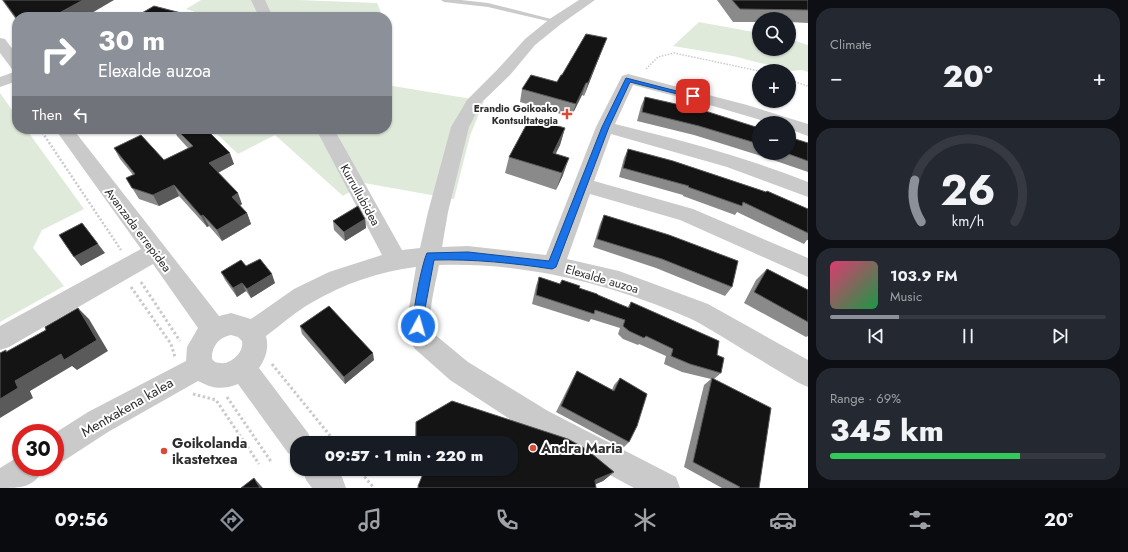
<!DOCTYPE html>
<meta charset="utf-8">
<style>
:root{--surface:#171b24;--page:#242831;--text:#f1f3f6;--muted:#9ea1a6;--line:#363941;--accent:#8c9099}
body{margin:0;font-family:Jost,sans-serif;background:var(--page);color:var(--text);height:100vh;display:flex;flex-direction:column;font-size:15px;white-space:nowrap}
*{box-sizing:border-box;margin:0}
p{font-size:13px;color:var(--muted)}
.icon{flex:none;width:22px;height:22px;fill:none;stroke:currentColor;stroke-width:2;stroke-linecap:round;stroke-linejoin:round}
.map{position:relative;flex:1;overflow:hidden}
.side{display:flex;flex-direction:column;gap:8px;padding:8px;background:#0d0f14;width:320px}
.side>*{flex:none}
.guide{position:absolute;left:12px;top:12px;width:380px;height:122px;border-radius:16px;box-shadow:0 1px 3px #0004;background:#8c9099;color:#fff;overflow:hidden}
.tools{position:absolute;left:752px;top:12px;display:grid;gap:8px}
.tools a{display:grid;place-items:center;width:44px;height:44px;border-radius:50%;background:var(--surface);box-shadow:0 1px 3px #0004;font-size:20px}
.speed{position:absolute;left:12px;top:424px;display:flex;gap:8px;font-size:20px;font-weight:700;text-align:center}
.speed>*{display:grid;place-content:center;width:52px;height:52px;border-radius:50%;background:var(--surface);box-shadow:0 1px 3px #0004;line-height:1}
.speed .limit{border:6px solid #d22;background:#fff;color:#111}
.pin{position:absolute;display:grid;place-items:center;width:34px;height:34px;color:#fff;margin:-17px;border-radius:8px;box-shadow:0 2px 6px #0006}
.me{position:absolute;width:44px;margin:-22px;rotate:6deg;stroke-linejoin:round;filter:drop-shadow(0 0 3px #0008)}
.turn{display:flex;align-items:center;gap:14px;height:84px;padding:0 20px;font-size:18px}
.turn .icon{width:52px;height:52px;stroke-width:2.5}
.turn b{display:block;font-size:28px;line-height:34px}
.then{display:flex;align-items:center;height:38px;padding:0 20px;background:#0003;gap:8px;font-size:15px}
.big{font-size:30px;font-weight:800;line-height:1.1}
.side .tile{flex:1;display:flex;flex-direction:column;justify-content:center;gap:6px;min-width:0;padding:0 14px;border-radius:16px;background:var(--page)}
.side .dial{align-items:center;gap:0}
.dial svg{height:104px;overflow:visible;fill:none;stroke:var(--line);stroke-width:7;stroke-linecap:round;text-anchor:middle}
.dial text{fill:var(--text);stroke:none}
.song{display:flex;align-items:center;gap:12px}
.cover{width:48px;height:48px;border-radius:6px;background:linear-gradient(135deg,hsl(340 70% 55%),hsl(140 70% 35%))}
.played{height:4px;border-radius:2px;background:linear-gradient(90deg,var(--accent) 25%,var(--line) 25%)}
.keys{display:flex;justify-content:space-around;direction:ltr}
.heat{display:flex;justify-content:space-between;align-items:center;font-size:22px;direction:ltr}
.charge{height:6px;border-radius:3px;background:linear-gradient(90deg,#34c759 69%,var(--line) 0)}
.trip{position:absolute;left:290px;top:436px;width:228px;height:40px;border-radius:16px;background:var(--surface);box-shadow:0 1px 3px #0004;font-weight:800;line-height:40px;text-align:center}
.dock{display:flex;height:64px;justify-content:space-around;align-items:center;background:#090b0e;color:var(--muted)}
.dock .icon{width:28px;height:28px}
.dock .on{color:var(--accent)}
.dock b{font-size:18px;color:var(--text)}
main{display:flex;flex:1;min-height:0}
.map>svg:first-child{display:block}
.green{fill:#e0eadb}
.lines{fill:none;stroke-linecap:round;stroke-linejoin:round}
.path-far2{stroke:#cacaca;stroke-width:1.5;stroke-dasharray:1.5 1.5;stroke-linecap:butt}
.path-far1{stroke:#cacaca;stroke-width:2.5;stroke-dasharray:2 2;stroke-linecap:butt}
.path{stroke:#cacaca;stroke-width:3;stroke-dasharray:2.5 2.5;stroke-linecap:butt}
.service{fill:#cacaca;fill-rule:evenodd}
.minor{fill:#cacaca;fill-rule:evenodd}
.wall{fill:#8a8a8a}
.shaded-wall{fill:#5a5a5a}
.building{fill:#141414;stroke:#5a5a5a}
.route{fill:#1a73e8;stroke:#114b97}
.poi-dot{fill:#d94b39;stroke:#fff;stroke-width:1.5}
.labels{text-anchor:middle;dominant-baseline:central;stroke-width:4;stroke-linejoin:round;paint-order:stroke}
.far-poi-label{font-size:10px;font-weight:bold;fill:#2d2d2d;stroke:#fff;text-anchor:end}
.street-label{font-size:12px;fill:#2d2d2d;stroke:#fff}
.near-street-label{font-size:14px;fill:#2d2d2d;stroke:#fff}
.near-poi-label{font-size:14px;font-weight:bold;fill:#2d2d2d;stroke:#fff;text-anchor:start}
</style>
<main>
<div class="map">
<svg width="808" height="488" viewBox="0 0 808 488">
<rect width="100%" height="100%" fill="#fff"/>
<g class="green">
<path d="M201,0H298L377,3L383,17H207L208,16L186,9Z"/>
<path d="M699,22L759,33V49H789V39L808,45V72L802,70L792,71L733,56L673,46Z"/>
<path d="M387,85L484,101L470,136L454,199L364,183L343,196L275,135L238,154L212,129H387Z"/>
<path d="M0,93L17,117V129H26L84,209L42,230L33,248L64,286L0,322Z"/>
</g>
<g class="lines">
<g class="path-far2">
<path d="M646,69L658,57L674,53L759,71"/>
<path d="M789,80L808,86"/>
</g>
<path class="path-far1" d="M40,129L121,250"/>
<g class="path">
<path d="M141,282L180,341"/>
<path d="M131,287L171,344L175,357"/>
<path d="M272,364L336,443"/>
<path d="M193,394L216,400L259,464"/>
<path d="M227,397L272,463"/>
<path d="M358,469L374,488"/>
</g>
<path class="service" d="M441,0H461L488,3L559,21L556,23L488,7L444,2Z"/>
<g class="minor">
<path d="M251,0H265L273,17H259Z"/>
<path d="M579,0H595L561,24L535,45L510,75L482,102L469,127L448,212L442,247L468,246L546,255L596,127L622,76L628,74L747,105L808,124V136L789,129V123H771L713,106L633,85L615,124C681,140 745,157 808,182V197L727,167L611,134L594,181L693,209L808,258V277L680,220L590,194L567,259L619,271L708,304L808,360V387L799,383C774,368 750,354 726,339C714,332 702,324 689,318C611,284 525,262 439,265C436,283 426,315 433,333L468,362L548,411L676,477L680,488H634L528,431L450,380L414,348L406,326L416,267C380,271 343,284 311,303C295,312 281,325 266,336C269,348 266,358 259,368L308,433L313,443H297V457L288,453L238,384C222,390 214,389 198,381L108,432L65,460L55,465V433L88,412L186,361L187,347L198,328L153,264L9,347L0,350V326L141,249L55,129H73L219,316L231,313L251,319L294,289L329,272L382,255L316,129H334L402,250L420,248L428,212L451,127L467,100L498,69L525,39L551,18ZM231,335L238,337L242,341C244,350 236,359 228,362C224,364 219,363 215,362L212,359C211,347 219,337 231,335Z"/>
<path d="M0,38L5,39L17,55V71L12,69L0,53Z"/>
<path d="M17,71V81L0,87V77Z"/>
<path d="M21,455V467H44C35,488 21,488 0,488V468Z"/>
<path d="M302,469H336L342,477L346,488H312L306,480Z"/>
</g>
</g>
<g class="wall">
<path d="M2,0H114L17,17V21Z"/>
<path d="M717,0H808V23L789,22V19H759V22H733Z"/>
<path d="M602,50L584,96L582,95L571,117L520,102L522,89L557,82L562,75Z"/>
<path d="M645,97L759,128V153H789L808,143V172L758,155L694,135L637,121L641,106Z"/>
<path d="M565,128L560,145L555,154L563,175L556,190L505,173L509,157Z"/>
<path d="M174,129H206L234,164L218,173L242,204L240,206L247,213L251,224L222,241L209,226L207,227L179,196L159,206L139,199L126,178L133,175L120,159L114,148L164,160L188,148L177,136Z"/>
<path d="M628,149L808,209V240H807L804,244L737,212L735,215L683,196V195L619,177L624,158Z"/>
<path d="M604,215L732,287L725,296L656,268L593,247L600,224Z"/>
<path d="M365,219L366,228L345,241L334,230L333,221Z"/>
<path d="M246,266L275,283L251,298L246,291L237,297L225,280L221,272Z"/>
<path d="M767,269L808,290V336L806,337L744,303L756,280Z"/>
<path d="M539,277L560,284L579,288L627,308L631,302L717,355L721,373L714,379L759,488H722L684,467L704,385L711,379L682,372L664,364L666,356L639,344L638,345L623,339L618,334L620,328L591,319L589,322L532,304L536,286Z"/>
<path d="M300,326L374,360L345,384L302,334Z"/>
<path d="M577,371L612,390L614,385L620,378L629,442L623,448L556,412L573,378Z"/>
<path d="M452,401L568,439L586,449L614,472L603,481L596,484V488H417L418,486L425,469H511V443H415L416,422Z"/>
</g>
<g class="shaded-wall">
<path d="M83,0H114L85,17H52Z"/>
<path d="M185,14L186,17H181Z"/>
<path d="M607,38L602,50L584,96L588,83Z"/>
<path d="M586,83L582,95L571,117L576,104Z"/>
<path d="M565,128L560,145L548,170L553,153Z"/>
<path d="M230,153L234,164L214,175L209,163Z"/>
<path d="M569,158L563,175L556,190L562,173Z"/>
<path d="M174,185L179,196L159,206L153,195Z"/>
<path d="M238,193L242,204L236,208L232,197Z"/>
<path d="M247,213L251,224L222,241L217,230Z"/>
<path d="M203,215L209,226L207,227L201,216Z"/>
<path d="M365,219L366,228L345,241L344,232Z"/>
<path d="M82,223L105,253L81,266L74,257Z"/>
<path d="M272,274L275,283L251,298L247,289Z"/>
<path d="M242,283L246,291L237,297L233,288Z"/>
<path d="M78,308L89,319L108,351L77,370L72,366L30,391L33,398L0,418V399Z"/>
<path d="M373,353L374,360L345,384L344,377Z"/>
<path d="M614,472L603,481L587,488L595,480Z"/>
<path d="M254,478L262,487L263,488H260Z"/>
</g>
<g class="building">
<path d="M3,0H83L52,17H17V19Z"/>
<path d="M732,0H808V10L740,9Z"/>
<path d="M154,6L185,14L181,17H135Z"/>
<path d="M586,34L607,38L588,83H586L576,104L522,89L531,75L557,82L561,75H562Z"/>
<path d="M645,97L702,110L759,128V144L699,126L642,112Z"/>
<path d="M530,118L565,128L553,153L569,158L562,173L509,157Z"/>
<path d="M176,129H206L230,153L209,163L238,193L232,197L247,213L217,230L203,215L201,216L174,185L153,195L132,188L126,178L135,174L114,148L141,135L164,160L193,146Z"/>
<path d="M789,137L808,143V161L786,153H789Z"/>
<path d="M628,149L673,161L766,192L767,191L808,209V233L743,202L742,206L688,187L689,186L623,168Z"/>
<path d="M358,206L365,219L344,232L333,221Z"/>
<path d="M604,215L669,235L738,261L732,287L662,259L597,239Z"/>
<path d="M82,223L98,244L74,257L59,235Z"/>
<path d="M260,259L272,274L247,289L242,283L233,288L221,272L241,260L246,266Z"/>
<path d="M767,269L808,290V322L754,292Z"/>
<path d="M539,277L560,284L562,280L580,286L579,288L597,294L598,295L629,308L631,302L719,341L717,355L724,358L721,373L690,364L671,356L673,349L646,336L644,338L629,331L623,326L625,320L595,310L594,314L536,295Z"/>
<path d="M329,306L373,353L344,377L300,326Z"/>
<path d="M78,308L97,340L64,360L61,354L15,381L18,388L0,399V353L6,350V352L46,330L45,327Z"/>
<path d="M577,371L614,391L620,378L647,394L637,426L629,442L561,406Z"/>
<path d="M712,378L771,408L759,488H739L740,487L693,462Z"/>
<path d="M452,401L568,439L586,449L614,472L595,480L596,488H419L418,486L425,469H511V443H416V422Z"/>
<path d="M254,478L260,488H241Z"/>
</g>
<path class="route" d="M626,78L696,96L693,98L630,82L609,127L556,267L552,269C513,263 474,259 434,260L421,330L418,331L414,330C410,321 422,263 427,253L468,252L549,261L602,127Z"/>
<g class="poi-dot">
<path d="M565 108h4v4h4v4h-4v4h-4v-4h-4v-4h4z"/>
<circle cx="533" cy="448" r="4"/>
<circle cx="164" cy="451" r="4"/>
</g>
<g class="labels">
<g class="far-poi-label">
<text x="558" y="108">Erandio Goikoako<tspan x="558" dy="12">Kontsultategia</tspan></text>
</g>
<g class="street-label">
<text transform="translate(360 195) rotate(61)">Kurrullubidea</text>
<text transform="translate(138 230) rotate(53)">Avanzada errepidea</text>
<text transform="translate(602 279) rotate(16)">Elexalde auzoa</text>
</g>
<g class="near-street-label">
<text transform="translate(127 407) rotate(-30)">Mentxakena kalea</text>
</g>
<g class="near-poi-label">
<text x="172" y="443">Goikolanda<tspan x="172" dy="16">ikastetxea</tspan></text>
<text x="541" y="448">Andra Maria</text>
</g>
</g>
</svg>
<div class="tools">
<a><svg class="icon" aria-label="search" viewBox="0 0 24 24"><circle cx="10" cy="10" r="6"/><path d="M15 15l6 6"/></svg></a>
<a>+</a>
<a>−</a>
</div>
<div class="speed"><div class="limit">30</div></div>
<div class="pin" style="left:693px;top:96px;background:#d93025"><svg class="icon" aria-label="arrive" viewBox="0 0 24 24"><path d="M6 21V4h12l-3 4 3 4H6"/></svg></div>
<svg class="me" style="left:418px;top:326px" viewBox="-20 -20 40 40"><circle r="17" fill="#1a73e8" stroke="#fff" stroke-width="3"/><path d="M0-11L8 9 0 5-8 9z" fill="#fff"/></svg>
<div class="trip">09:57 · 1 min · 220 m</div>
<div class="guide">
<div class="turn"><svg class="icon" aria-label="right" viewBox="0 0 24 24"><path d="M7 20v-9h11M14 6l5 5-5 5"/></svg><div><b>30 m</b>Elexalde auzoa</div></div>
<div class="then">Then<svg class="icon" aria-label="left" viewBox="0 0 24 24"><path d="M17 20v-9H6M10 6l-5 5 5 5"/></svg></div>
</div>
</div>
<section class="side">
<div class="tile"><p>Climate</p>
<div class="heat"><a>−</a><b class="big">20°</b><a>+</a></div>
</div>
<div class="tile dial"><svg viewBox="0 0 100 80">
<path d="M14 69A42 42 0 1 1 86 69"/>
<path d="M14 69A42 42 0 0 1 9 37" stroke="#8c9099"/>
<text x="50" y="56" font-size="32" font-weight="700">26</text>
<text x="50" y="72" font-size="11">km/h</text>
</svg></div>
<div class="tile">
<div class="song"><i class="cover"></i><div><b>103.9 FM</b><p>Music</p></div></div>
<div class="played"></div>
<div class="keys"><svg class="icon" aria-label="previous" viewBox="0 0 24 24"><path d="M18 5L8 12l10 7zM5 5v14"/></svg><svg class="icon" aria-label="pause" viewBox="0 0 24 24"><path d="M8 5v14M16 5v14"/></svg><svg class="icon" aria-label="next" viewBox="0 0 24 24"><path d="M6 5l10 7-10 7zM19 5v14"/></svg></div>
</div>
<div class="tile"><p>Range · 69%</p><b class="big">345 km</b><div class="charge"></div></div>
</section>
</main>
<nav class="dock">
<b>09:56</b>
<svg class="icon on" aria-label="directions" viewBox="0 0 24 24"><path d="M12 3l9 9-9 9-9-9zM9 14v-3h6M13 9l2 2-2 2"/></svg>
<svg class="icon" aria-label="music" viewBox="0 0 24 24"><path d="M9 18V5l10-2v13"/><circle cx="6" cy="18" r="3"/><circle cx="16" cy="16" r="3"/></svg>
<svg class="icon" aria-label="phone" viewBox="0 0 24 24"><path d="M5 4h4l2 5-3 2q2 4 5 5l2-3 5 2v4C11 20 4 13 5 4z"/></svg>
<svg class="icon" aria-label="climate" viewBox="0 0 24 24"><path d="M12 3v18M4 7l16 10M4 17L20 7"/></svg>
<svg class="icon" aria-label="car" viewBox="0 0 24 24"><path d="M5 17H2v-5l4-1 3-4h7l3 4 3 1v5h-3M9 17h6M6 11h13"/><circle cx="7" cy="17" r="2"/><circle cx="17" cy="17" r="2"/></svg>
<svg class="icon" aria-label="filters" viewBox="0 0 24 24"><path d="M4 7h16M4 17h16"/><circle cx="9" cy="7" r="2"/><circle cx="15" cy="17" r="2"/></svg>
<b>20°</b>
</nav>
